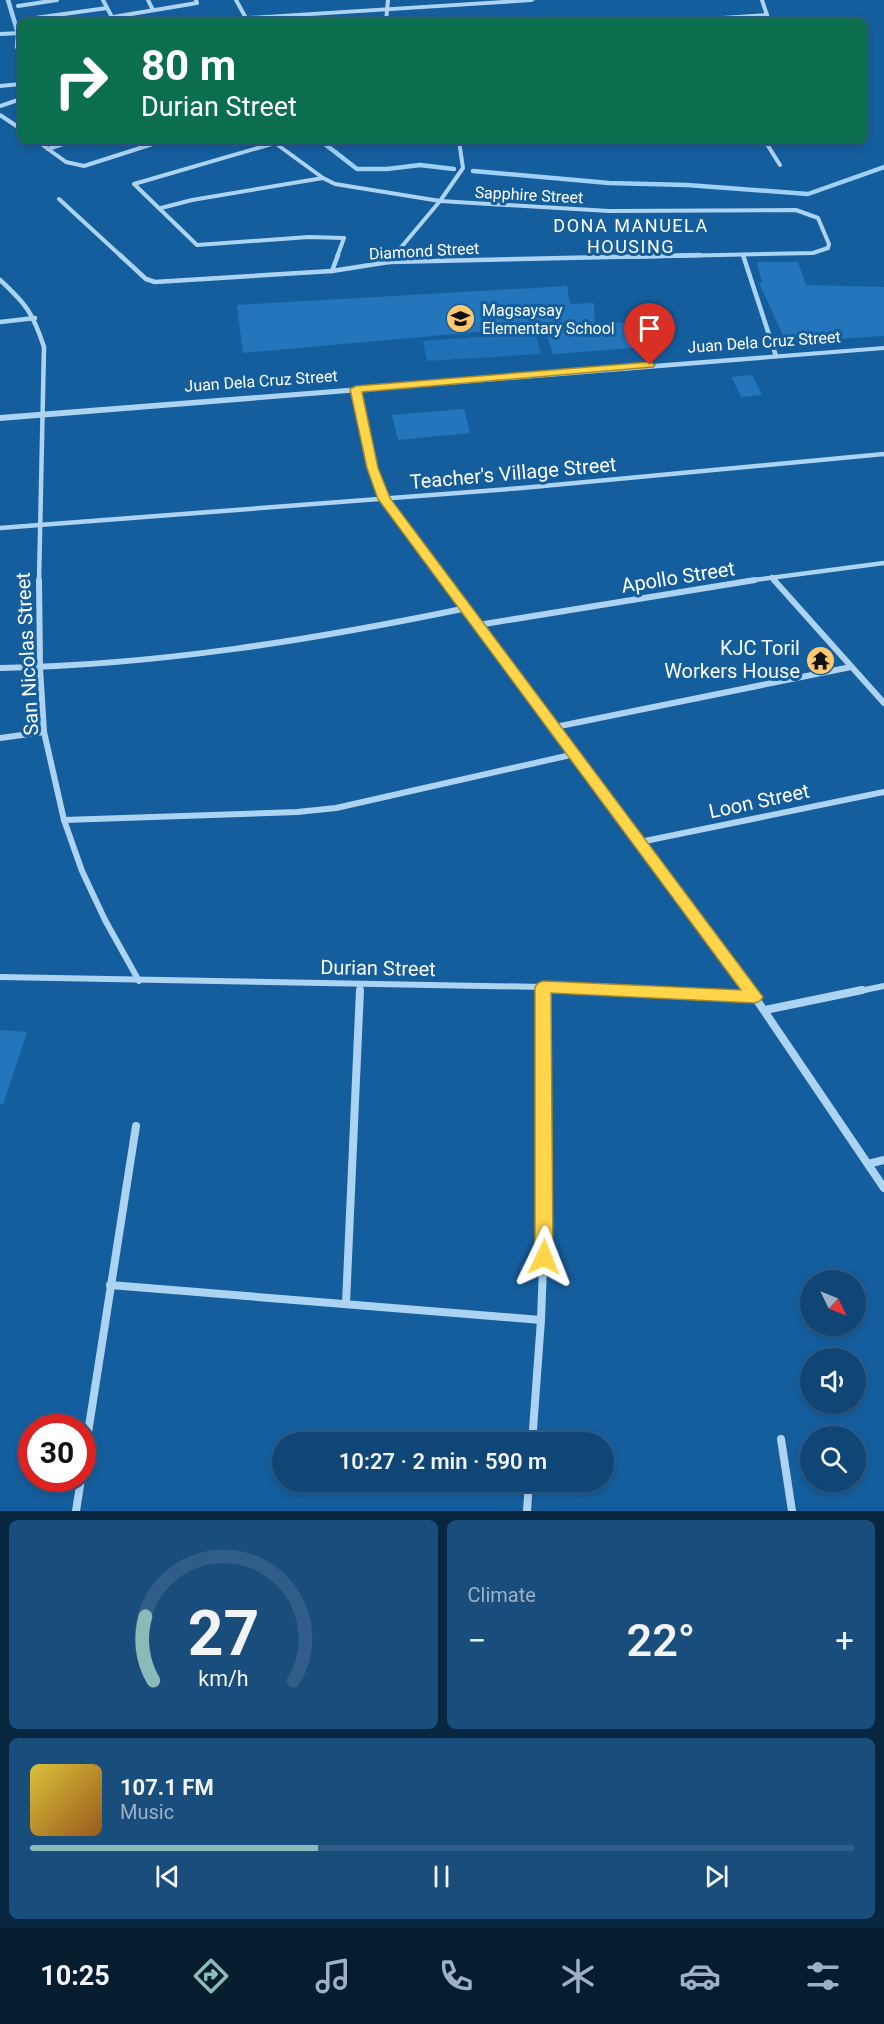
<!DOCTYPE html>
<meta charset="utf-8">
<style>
:root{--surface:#104676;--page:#194d7b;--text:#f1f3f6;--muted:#9cb1c5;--line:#305e88;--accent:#8bbbb9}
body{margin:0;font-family:Roboto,sans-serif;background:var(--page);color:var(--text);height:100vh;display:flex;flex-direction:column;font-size:22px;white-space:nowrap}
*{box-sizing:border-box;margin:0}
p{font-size:20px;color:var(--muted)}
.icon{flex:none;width:33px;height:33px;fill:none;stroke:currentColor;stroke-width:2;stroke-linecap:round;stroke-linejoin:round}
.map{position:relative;height:1511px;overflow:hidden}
.side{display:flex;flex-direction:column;gap:9px;padding:9px;background:#092641;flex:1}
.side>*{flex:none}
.banner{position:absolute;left:18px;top:18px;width:849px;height:126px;border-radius:9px;box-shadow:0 3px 9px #0003,0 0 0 2px var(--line);background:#0b6e4f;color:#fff;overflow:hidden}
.needle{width:39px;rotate:133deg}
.buttons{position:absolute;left:800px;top:1270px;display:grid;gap:12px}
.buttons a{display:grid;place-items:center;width:66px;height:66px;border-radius:50%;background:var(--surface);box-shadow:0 3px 9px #0003,0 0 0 2px var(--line);font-size:30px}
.speed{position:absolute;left:18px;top:1414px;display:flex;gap:12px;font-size:30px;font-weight:700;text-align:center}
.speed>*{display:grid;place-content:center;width:78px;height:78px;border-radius:50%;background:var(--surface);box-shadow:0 3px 9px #0003,0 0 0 2px var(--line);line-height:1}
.speed .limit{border:9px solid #d22;background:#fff;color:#111}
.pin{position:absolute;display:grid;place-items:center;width:51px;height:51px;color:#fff;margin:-62px -26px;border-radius:50% 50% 50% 0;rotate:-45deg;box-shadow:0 0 6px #0007}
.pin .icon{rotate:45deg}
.me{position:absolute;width:66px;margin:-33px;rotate:2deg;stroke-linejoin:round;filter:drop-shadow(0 0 4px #0008)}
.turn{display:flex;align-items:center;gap:21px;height:126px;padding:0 24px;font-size:27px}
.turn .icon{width:78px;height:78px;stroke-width:2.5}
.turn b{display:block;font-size:42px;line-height:51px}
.big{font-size:45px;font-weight:600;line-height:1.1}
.side .tile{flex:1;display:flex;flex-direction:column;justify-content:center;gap:9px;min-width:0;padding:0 21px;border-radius:9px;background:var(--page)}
.side .dial{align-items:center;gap:0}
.dial svg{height:156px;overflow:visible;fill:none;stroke:var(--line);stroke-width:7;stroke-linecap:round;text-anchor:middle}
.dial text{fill:var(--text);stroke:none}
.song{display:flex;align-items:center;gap:18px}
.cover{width:72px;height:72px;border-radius:9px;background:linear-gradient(135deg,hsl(50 70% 55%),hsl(30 70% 35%))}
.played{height:6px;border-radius:3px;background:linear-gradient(90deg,var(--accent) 35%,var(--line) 35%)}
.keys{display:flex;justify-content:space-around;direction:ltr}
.heat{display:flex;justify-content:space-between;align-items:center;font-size:33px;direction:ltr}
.side .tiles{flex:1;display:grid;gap:9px;grid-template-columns:1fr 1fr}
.tile:last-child{grid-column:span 2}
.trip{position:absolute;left:272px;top:1432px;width:342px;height:60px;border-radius:30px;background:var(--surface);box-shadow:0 3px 9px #0003,0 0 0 2px var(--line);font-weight:600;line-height:60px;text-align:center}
.tab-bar{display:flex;height:96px;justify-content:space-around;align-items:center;background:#061c2f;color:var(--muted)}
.tab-bar .icon{width:42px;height:42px}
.tab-bar .current{color:var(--accent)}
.tab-bar b{font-size:27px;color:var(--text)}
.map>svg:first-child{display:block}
.green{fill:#1e71b7}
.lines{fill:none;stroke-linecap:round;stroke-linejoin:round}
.stream{stroke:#9fd0f6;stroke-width:4.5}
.building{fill:#2476bc}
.minor-far3{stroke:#add3f3;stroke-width:4}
.minor-far2{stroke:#add3f3;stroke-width:4.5}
.minor-far1{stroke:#add3f3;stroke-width:6}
.minor{stroke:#add3f3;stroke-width:8}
.tertiary{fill:#add3f3;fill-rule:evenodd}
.route{fill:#ffd54a;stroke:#a68a30;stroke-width:1.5}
.labels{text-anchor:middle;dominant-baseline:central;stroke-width:6;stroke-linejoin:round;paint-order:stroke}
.far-street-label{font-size:16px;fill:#fff;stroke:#155e9d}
.far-poi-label{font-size:16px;fill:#fff;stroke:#155e9d;text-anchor:start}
.far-neighbourhood-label{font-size:18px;letter-spacing:1.5px;fill:#fff;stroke:#155e9d}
.street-label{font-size:20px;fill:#fff;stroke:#155e9d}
.poi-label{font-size:20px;fill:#fff;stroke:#155e9d;text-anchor:end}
</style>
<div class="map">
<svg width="884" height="1511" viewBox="0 0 884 1511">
<rect width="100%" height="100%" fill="#155e9d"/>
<path class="green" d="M535,333L541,354L427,361L423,341Z"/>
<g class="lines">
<g class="stream">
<path d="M8,0L17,30"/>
<path d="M18,35L17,47L21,52"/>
<path d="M321,141L357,169H387L420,165L454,169"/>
<path d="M473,171L609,183L687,185L808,194L884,167"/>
</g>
</g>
<g class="building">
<path d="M757,262H798L806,285L884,287V336L786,342L759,283H762Z"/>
<path d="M567,286L570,304L594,303L595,324L636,322L646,347L553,354L544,326L243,353L237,305Z"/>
<path d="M752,375L762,395L741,397L732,377Z"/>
<path d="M464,409L470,433L398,440L392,415Z"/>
<path d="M0,1030L27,1032L3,1104H0Z"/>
</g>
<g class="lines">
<g class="minor-far3">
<path d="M103,0L114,21"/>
<path d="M148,0L153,10"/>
<path d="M236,0L246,18"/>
<path d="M762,0L769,21"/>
<path d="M18,6L57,0"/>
<path d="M113,17L197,3L196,0"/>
<path d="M28,19L107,8"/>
<path d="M386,21L388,0"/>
<path d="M676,21L767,15"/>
<path d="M0,86L21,84"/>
<path d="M0,106L21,99"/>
<path d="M0,115L21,129"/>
<path d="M37,141L66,162L84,166L162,141"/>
<path d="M765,141L780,165"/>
<path d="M48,149L72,141"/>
<path d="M59,199L122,257"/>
<path d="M161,208L192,200L323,178"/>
<path d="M337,257L344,238L309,237L197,245L134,184L275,143L323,178L335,184L440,201L609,211L796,210L818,218L829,244L828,248L813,253L629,257"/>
<path d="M393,257L440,201L463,168L459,141"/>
</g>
<g class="minor-far2">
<path d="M120,255L146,279L155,282L332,271"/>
<path d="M743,255L776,356"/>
<path d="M389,262L395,255"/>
<path d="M332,271L338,255"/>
<path d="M332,271L389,262L700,255"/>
<path d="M0,280C26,304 33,313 44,347L39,581"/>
<path d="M0,322L35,318"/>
<path d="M356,389L373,468L384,499L445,581"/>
<path d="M0,528L522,488L884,454"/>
<path d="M772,577L776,581"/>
<path d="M746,581L884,563"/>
</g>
<g class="minor-far1">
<path d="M39,580L40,668L44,732L64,820L82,871L105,920L139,981"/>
<path d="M444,580L751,992"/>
<path d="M774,580L884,703"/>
<path d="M478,625L755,580"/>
<path d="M0,668C158,665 312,640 467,608"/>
<path d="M555,727L851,667"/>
<path d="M0,738L44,732"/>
<path d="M64,820L297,812L336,808L575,754"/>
<path d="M640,842L884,792"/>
<path d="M0,977L543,987L646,992"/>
<path d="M543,987V992"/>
<path d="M360,992V984"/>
<path d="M855,992L884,986"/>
</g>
<g class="minor">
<path d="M614,990L755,997"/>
<path d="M750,990L884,1188"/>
<path d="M765,1010L862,990"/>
<path d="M868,1164L884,1160"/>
<path d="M110,1285L541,1320"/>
<path d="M346,1303L360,990"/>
<path d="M781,1439L792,1511"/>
<path d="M532,1443L541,1320L545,1214L543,990"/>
<path d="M82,1471L136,1126"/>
<path d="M76,1511L81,1479"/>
<path d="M527,1511L529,1482"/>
</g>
<g class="tertiary">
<path d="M504,0H535L532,2L230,21H199L202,19Z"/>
<path d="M21,31V35L0,36V32Z"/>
<path d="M884,346V350L0,421V415Z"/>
</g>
</g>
<path class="route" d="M650,362L655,365L653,367L362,392L378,468L390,498L763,997L760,1001L755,1003L551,993L553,1257L550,1262L544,1265L538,1262L535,1257V987L538,983L543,981L741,990L378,499L367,468L350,389L356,386Z"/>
<defs>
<symbol id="school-disc" viewBox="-11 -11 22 22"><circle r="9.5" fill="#ffc86f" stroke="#155e9d"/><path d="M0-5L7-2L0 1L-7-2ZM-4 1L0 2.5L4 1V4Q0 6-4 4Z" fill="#111"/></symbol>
<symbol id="temple-disc" viewBox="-11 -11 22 22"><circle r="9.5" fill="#ffc86f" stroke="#155e9d"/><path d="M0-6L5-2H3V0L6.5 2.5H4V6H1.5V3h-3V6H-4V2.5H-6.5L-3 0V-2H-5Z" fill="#111"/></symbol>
</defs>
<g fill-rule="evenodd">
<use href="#school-disc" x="444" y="302" width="33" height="33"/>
<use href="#temple-disc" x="804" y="644" width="33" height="33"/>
</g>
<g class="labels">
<g class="far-street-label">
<text transform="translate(529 195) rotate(3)">Sapphire Street</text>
<text transform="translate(424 251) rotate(-3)">Diamond Street</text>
<text transform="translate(764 342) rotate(-4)">Juan Dela Cruz Street</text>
<text transform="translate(261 381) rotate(-4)">Juan Dela Cruz Street</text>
</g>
<g class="far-poi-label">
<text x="482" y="310">Magsaysay<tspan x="482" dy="18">Elementary School</tspan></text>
</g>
<g class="far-neighbourhood-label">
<text x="631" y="225">DONA MANUELA<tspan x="631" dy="21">HOUSING</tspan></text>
</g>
<g class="street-label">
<text transform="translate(513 473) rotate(-5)">Teacher's Village Street</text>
<text transform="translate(678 577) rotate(-9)">Apollo Street</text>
<text transform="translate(27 654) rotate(-93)">San Nicolas Street</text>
<text transform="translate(759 801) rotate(-12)">Loon Street</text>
<text transform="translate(378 968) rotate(1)">Durian Street</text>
</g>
<g class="poi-label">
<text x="800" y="648">KJC Toril<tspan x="800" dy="23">Workers House</tspan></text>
</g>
</g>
</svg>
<div class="buttons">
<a><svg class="needle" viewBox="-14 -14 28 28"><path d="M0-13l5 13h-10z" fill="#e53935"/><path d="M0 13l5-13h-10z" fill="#9cb1c5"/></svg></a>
<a><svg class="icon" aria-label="sound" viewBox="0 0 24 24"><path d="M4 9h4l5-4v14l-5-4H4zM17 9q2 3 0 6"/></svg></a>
<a><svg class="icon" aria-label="search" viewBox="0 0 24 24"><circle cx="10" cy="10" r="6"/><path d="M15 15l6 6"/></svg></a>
</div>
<div class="speed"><div class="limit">30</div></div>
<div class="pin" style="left:650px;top:365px;background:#d93025"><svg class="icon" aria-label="arrive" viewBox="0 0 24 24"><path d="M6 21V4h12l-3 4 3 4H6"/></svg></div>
<svg class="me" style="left:544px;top:1257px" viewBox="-20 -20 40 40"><path d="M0-17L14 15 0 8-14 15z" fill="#ffd54a" stroke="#fff" stroke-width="4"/></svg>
<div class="trip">10:27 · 2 min · 590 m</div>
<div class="banner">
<div class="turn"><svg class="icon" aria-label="right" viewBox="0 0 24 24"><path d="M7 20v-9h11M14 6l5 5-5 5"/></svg><div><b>80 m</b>Durian Street</div></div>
</div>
</div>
<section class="side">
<div class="tiles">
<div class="tile dial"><svg viewBox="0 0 100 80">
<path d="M14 69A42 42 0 1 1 86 69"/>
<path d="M14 69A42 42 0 0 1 10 36" stroke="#8bbbb9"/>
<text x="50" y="56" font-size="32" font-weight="700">27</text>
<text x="50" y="72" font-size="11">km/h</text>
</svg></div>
<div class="tile"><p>Climate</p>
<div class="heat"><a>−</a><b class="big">22°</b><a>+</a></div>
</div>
<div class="tile">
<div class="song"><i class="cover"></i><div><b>107.1 FM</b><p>Music</p></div></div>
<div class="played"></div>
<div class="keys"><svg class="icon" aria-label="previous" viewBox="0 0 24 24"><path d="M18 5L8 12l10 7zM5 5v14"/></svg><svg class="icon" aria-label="pause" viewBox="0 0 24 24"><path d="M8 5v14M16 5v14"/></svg><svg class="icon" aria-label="next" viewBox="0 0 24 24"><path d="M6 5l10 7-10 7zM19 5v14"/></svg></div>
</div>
</div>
</section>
<nav class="tab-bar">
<b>10:25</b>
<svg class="icon current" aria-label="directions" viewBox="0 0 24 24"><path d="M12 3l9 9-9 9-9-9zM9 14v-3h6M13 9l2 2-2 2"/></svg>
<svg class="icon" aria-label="music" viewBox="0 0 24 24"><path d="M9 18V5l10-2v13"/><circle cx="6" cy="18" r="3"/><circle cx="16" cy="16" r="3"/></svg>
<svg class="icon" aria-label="phone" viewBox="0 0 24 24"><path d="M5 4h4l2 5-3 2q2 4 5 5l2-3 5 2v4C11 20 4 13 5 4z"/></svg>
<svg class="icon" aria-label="climate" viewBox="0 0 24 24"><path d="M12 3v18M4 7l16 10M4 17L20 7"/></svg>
<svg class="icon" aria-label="car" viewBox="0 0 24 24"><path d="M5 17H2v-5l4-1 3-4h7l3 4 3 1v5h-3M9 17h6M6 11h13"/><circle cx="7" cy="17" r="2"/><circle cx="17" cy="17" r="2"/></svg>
<svg class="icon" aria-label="filters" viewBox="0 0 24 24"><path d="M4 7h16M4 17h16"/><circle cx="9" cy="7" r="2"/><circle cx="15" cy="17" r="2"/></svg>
</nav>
